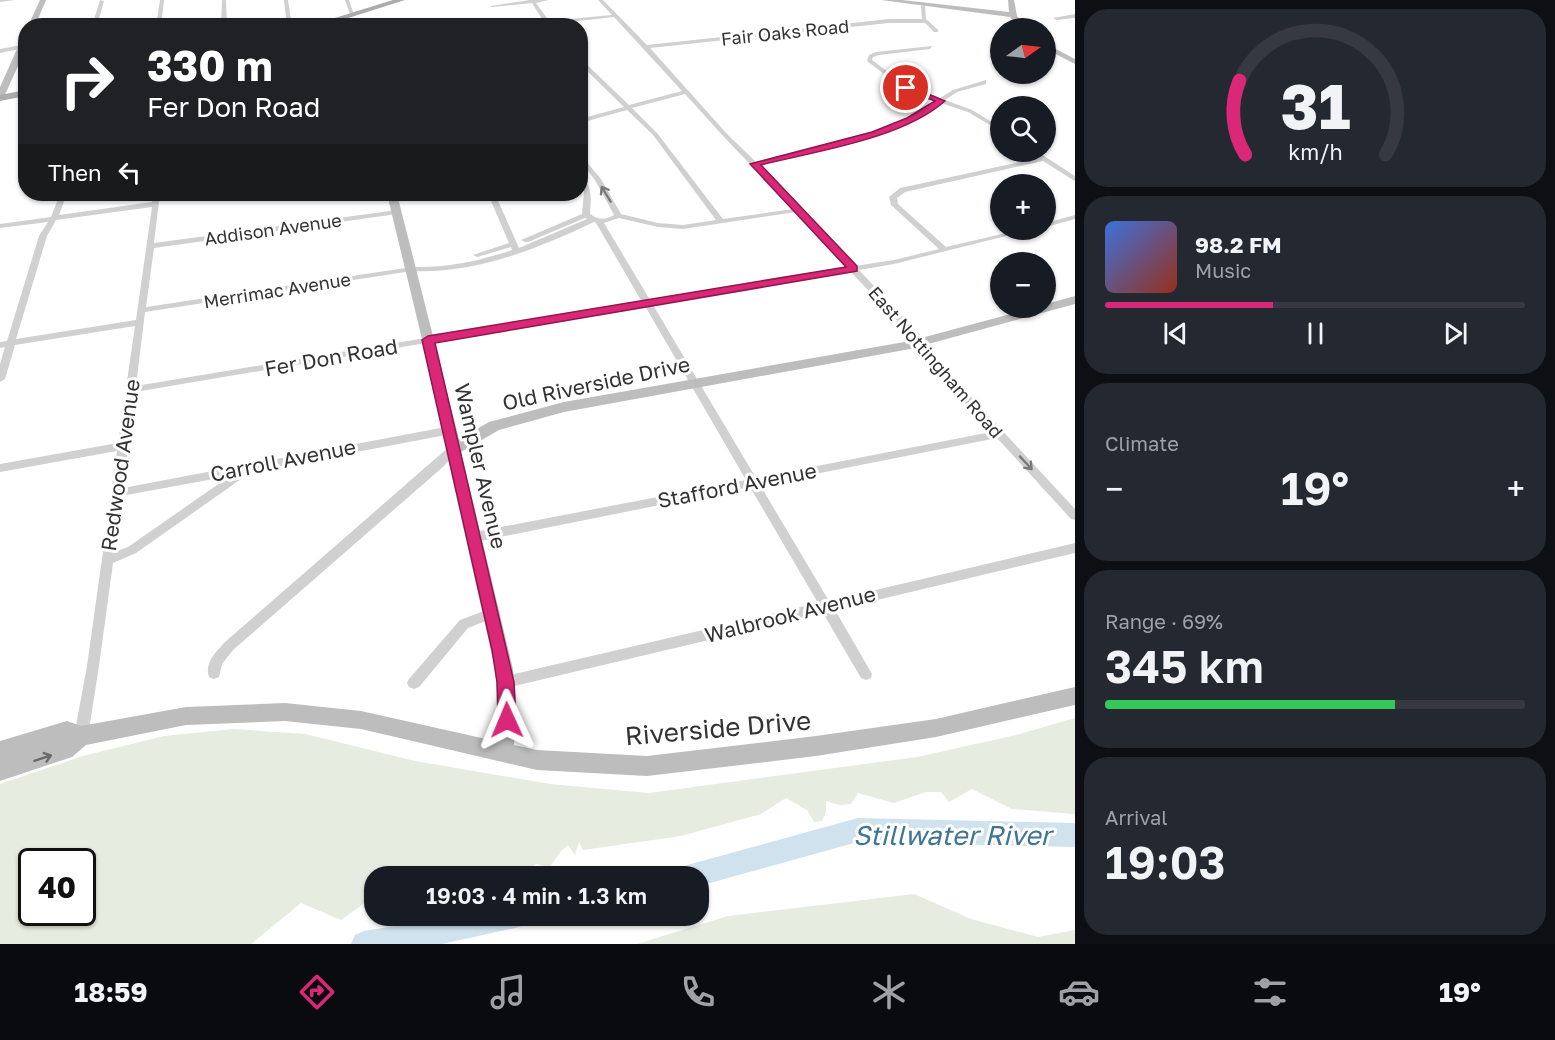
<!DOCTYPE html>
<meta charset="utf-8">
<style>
:root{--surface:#171b24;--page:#242831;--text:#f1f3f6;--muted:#9ea1a6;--line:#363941;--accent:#db2777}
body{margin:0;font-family:"Golos Text",sans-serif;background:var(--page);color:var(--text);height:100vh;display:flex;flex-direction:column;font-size:22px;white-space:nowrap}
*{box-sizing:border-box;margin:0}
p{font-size:20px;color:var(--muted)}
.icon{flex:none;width:33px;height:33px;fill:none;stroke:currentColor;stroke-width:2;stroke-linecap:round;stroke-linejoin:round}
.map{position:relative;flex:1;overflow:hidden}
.drawer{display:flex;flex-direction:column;gap:9px;padding:9px;background:#0d0f14;width:480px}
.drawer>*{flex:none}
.top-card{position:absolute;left:18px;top:18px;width:570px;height:183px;border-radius:24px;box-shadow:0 2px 4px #0004;background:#202124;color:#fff;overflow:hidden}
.needle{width:39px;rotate:76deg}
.buttons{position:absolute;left:990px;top:18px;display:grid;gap:12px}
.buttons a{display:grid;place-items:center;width:66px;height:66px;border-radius:50%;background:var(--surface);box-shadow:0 2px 4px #0004;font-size:30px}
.speed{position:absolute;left:18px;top:848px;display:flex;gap:12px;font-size:30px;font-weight:700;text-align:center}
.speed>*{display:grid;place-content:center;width:78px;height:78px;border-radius:50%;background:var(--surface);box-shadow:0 2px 4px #0004;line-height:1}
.speed .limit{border:3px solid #111;border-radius:9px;background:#fff;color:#111}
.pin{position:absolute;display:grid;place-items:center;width:51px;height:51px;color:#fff;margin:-26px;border:3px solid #fff;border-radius:50%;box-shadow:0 2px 6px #0007}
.me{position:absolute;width:66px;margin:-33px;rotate:359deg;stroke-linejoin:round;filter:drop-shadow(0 0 4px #0008)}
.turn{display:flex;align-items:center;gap:21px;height:126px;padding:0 30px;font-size:27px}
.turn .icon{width:78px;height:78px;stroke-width:2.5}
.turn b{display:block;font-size:42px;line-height:51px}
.then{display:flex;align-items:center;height:57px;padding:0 30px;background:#0003;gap:12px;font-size:22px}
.big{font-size:45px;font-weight:600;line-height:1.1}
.drawer .tile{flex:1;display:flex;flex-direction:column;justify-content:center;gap:9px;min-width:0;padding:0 21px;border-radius:24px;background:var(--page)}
.drawer .dial{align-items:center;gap:0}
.dial svg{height:156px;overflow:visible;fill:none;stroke:var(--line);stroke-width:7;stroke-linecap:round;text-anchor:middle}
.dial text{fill:var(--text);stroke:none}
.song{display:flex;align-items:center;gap:18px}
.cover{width:72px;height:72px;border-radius:9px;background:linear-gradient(135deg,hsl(220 70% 55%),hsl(10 70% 35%))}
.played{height:6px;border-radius:3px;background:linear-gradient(90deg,var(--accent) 40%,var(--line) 40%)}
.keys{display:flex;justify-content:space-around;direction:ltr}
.heat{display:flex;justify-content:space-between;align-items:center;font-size:33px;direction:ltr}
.charge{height:9px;border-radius:4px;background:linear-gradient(90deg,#34c759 69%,var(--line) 0)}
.trip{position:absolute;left:364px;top:866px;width:345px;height:60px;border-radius:24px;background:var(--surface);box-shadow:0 2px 4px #0004;font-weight:600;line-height:60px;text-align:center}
.dock{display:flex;height:96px;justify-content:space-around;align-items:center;background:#090b0e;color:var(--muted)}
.dock .icon{width:42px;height:42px}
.dock .active{color:var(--accent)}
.dock b{font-size:27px;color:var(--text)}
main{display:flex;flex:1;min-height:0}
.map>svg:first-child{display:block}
.green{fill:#e6ecdf;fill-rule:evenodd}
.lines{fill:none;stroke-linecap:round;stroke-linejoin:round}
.river{fill:#cfe2ee;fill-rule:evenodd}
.street{fill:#d0d0d0;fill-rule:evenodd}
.secondary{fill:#bdbdbd;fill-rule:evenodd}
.primary{fill:#ababab;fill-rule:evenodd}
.oneway{stroke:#7a7a7a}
.oneway2{stroke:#6a6a6a}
.route{fill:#db2777;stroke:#8e194d;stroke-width:1.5}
.labels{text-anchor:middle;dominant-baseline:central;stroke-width:6;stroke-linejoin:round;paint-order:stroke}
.far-street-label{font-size:18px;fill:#333;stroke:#fff}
.street-label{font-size:21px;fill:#333;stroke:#fff}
.near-street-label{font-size:26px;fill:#333;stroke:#fff}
.near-water-label{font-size:27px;font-style:italic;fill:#3f7597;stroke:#fff}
</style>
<main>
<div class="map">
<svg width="1075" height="944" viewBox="0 0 1075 944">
<rect width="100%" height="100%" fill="#fff"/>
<g class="green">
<path d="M1075,718V814L1012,809L972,789L949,802L941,792H926L894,803L858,793L851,804L840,805L826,801V812L822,821L814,822L807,810L786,798L761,814L681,836L583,850L579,842L575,855L568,845L561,851L550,867L536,864L516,876H480L479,873L472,872L469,876H375V898L373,897L341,920L301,903L251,944H0V784L83,756L164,736L234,729L305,734L415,761L550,784L649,793L917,757L1016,735ZM32,861H82V912H32Z"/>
<path d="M914,894L971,919L1038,937L1075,930V944H637L728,916Z"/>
</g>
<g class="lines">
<g class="river">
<path d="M858,818L1075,823V847L858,842L699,886V876H679L682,867L691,864Z"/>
<path d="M462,915H531L528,924L519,927L442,944H351L355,935L364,931Z"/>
</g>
<g class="street">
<path d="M0,0H15L0,2Z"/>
<path d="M100,0L104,1L97,26H92Z"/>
<path d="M160,0H164L161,26H156Z"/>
<path d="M222,0H226L227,26H221Z"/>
<path d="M284,0H288L292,26H287Z"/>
<path d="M345,0H349L354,15L350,14Z"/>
<path d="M530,0H549L536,3L549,21L612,15L598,0H603L647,45L889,19H922L921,6L925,5L926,19L938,30V32H934L925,23H889L650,48L728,135L756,162L873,133L908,119L936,101L904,89L867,61L869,55L876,52L932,46L930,49L879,55L873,57L872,60L908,87L940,98L953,90L986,80V84L957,92L945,100L972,110L1000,127V131L968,112L941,103L912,121L877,135L760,165L855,266L894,260L939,249L891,205L889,197L900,188L1039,158L1031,152H1038L1075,176V181L1073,180L1043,161L905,192L897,198L898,204L946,247L1019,230H1030L894,264L859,270L924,339L926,348L1075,509V520L1071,519L997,438L760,485L829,601L1075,543V553L835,610L872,674L871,678L866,680L861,678L823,613L506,688L501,686L499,682L501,678L506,676L818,603L750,487L475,542L471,540L469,537L471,534L475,532L746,480L645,306L135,392L123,488L451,426L456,430L451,434L251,472L136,553L113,563L99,666L88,736L86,741L81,743L76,741L74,736L87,666L117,451L0,472V464L118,443L135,326L15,345L5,379L0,382V364L5,347L0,348V342L7,341L39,236L48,222L0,228V224L51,217L60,194H67L59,215L152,202L154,194H160L154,243L397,210L401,212L397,214L154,248L146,307L412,267C447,268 479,261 512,250L511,247L477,257L473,255L509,243L488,194H495L519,248L587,219L585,218L528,242H525L521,240L582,214L584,192L580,184V174C593,186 591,198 590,214C598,220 606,220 614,215L595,180L580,161V154L601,179L621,214L658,223L683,225L716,220L653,135L627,110L580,123V119L624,107L580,64V58L629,105L682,91L614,17L550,24L551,26H518L544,22L532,3L492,7L490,6ZM685,94L724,137L793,209L723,219L657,133L632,108ZM152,207L136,320L16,339L47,236L56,220ZM796,212L847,267L650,300L604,223L619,218L658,227L683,229ZM594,222L596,223L642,302L136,386L145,312L412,271C475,274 537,249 594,222ZM851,272L917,342L918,351L991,432L756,478L653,305ZM230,476L128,547L114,552L121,496Z"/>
<path d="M1075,14V18L1056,20L1053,18Z"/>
<path d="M22,45L24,48L0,53V49Z"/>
<path d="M1075,215V219L1046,227V223Z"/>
<path d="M454,445L459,449L444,466L233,650L222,664L219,677L214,679L209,677C204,663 216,652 225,642L450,446Z"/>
<path d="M492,608L496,609L498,613L496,617L468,628L419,687L414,689L409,687L407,683L409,679L460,620Z"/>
</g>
<g class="secondary">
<path d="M40,0H46L35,26H28Z"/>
<path d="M881,0H902L1009,12L1008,0H1014L1017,16L1026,28H1019L1010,17Z"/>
<path d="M26,36V48L4,97L0,100V87L22,38Z"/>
<path d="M1046,44L1075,59V64L1046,49Z"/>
<path d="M387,194H397L459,439L489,422L564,402L910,341L1033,308H1046V304L1075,296V304L910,349L564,412L499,430L461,452L513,669L516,704L514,745L537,750L647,756L816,736L936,719L1075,687V705L936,737L816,756L647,776L537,770L361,729L285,721L186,725L86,745L72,757L0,781V761L59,742L0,761V741L67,721L81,726L186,707L285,703L361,711L495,741L498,704L495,669L448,459L444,430Z"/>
</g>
<g class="primary">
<path d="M393,0H405L323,26H309Z"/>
<path d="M26,90V96L0,101V95Z"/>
</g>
</g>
<defs><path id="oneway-shaft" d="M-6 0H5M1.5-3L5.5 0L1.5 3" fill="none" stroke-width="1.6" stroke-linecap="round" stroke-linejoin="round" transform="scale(1.5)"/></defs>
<g class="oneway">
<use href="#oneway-shaft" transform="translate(606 194) rotate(-121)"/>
<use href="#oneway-shaft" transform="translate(1026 463) rotate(47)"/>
</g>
<use class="oneway2" href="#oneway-shaft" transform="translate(43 758) rotate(-18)"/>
<path class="route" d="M904,86H909L945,101C902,139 816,151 761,165L857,266V271L435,343L514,682L516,720L513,726L507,728L501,726L498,720L497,682L492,650L422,340L428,336L846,267L750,164L872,132L907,118L935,101L904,89Z"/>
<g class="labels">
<g class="far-street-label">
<text transform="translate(785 32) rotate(-6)">Fair Oaks Road</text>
<text transform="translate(273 229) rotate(-8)">Addison Avenue</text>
<text transform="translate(277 290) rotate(-9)">Merrimac Avenue</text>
<text transform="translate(936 362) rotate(49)">East Nottingham Road</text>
</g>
<g class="street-label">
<text transform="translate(331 357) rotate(-10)">Fer Don Road</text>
<text transform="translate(596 383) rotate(-12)">Old Riverside Drive</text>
<text transform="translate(283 460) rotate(-11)">Carroll Avenue</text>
<text transform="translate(120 465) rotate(-82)">Redwood Avenue</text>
<text transform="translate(481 466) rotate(77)">Wampler Avenue</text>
<text transform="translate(737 485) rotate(-11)">Stafford Avenue</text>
<text transform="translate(790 614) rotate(-14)">Walbrook Avenue</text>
</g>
<g class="near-street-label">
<text transform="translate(718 728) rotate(-5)">Riverside Drive</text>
</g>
<g class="near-water-label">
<text x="952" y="835">Stillwater River</text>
</g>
</g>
</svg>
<div class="buttons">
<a><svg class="needle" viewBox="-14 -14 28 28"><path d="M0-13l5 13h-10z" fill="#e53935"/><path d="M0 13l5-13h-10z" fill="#9ea1a6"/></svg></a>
<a><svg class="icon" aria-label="search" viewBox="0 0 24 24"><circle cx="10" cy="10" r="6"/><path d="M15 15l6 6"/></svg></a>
<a>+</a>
<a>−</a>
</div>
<div class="speed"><div class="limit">40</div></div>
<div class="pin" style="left:906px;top:88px;background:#d93025"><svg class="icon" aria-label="arrive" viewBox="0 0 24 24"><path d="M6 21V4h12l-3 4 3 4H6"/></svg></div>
<svg class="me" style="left:507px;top:720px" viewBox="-20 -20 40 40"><path d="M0-17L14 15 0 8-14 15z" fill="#db2777" stroke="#fff" stroke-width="4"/></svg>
<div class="trip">19:03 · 4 min · 1.3 km</div>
<div class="top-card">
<div class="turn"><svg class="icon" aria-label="right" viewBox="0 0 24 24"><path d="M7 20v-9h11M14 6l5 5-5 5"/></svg><div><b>330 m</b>Fer Don Road</div></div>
<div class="then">Then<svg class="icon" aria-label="left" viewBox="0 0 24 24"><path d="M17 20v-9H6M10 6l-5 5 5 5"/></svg></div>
</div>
</div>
<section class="drawer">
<div class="tile dial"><svg viewBox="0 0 100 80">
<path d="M14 69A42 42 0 1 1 86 69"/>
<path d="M14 69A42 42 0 0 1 11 31" stroke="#db2777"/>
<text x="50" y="56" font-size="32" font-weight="700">31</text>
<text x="50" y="72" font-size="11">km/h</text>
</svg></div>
<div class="tile">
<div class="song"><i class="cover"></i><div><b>98.2 FM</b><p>Music</p></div></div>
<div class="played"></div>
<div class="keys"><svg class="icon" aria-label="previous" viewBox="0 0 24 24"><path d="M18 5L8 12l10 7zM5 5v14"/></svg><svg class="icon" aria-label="pause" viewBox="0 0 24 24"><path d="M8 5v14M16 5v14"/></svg><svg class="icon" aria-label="next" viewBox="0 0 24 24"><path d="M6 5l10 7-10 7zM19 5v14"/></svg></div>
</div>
<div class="tile"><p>Climate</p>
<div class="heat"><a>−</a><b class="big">19°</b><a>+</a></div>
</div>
<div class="tile"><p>Range · 69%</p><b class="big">345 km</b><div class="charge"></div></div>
<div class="tile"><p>Arrival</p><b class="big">19:03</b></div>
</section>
</main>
<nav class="dock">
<b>18:59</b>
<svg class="icon active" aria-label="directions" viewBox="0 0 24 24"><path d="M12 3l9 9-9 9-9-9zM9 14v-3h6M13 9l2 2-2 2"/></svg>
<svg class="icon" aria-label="music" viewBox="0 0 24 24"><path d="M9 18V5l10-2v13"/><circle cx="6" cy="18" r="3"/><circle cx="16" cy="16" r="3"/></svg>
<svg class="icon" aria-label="phone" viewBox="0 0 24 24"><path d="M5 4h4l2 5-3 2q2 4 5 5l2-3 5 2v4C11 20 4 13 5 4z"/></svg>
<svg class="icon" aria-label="climate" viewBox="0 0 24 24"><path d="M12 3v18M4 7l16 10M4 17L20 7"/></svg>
<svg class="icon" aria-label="car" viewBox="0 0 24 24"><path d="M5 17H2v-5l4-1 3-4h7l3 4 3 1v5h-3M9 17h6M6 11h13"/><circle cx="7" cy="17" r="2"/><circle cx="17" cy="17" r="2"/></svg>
<svg class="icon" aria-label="filters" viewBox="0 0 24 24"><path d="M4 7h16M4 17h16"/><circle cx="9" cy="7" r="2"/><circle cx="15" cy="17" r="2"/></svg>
<b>19°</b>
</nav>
